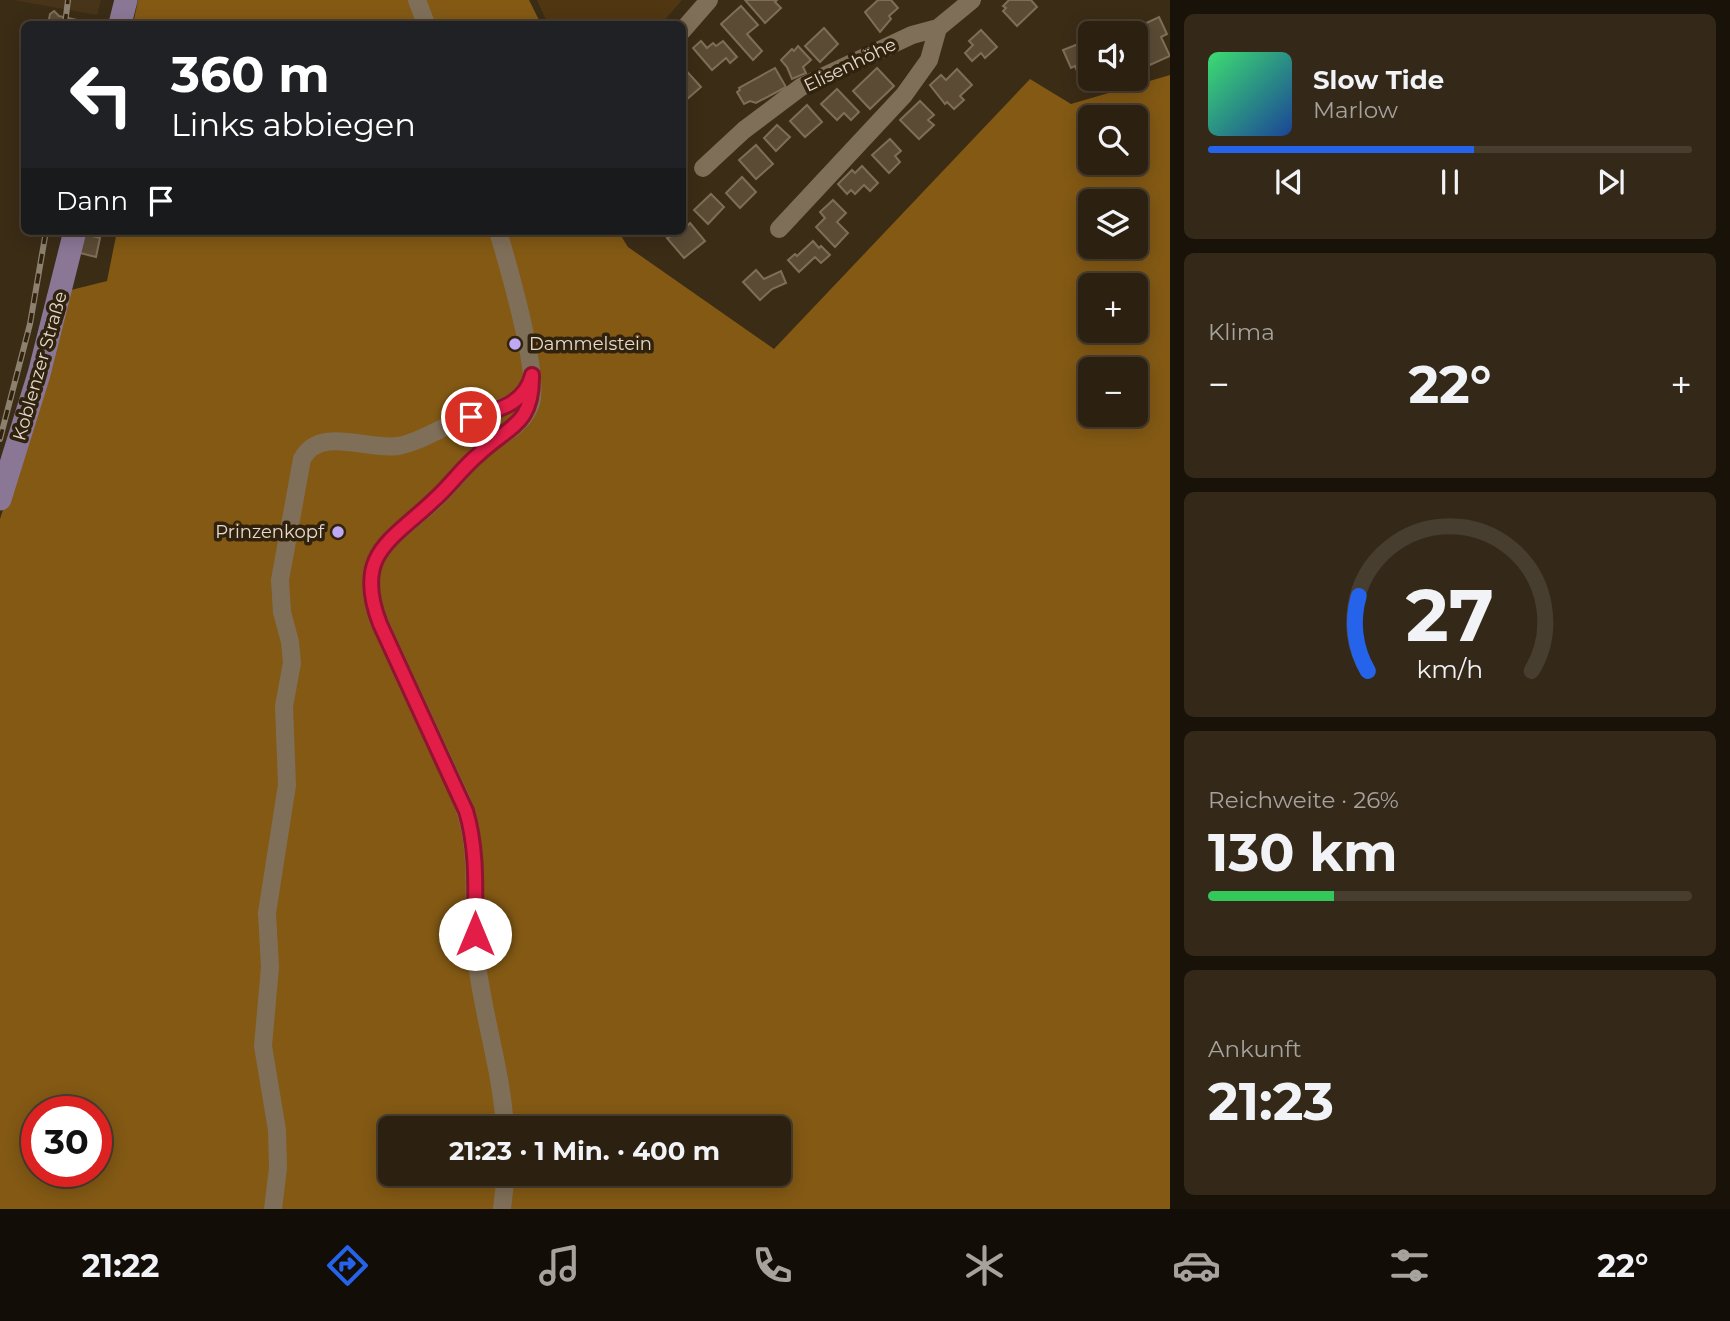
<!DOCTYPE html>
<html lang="de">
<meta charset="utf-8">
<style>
:root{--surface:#2c2110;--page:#342919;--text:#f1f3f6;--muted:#a6a39f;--line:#483e30;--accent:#2563eb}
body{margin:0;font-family:Montserrat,sans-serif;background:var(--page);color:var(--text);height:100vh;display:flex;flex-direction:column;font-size:26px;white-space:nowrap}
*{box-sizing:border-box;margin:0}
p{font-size:23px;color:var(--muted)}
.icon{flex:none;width:38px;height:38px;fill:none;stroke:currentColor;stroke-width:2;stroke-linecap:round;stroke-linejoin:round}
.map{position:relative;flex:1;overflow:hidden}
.side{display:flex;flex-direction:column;gap:14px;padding:14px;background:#181209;width:560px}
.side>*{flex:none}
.top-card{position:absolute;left:21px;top:21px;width:665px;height:214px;border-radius:10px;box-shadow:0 4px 18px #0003,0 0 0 2px var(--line);background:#202124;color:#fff;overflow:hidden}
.controls{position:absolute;left:1078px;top:21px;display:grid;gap:14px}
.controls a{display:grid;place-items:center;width:70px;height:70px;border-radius:10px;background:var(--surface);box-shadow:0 4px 18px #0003,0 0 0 2px var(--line);font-size:35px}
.speed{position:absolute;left:21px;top:1096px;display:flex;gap:14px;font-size:35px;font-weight:700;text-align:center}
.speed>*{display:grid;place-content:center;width:91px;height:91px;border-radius:50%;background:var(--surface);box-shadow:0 4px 18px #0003,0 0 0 2px var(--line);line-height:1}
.speed .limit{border:10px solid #d22;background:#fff;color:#111}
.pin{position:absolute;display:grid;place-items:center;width:60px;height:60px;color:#fff;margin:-30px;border:4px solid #fff;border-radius:50%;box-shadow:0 2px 7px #0007}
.me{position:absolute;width:77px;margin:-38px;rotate:0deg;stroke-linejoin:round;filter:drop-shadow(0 0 5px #0008)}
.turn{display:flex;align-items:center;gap:24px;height:147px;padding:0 35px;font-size:32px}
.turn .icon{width:91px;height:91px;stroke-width:2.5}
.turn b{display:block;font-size:49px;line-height:60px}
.then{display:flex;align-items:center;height:66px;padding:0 35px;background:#0003;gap:14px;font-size:26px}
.big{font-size:52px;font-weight:700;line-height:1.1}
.side .widget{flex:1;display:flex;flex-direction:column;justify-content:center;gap:10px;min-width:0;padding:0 24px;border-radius:10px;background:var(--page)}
.side .dial{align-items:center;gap:0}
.dial svg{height:182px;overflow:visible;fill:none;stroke:var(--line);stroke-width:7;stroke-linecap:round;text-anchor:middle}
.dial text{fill:var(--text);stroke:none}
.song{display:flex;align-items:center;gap:21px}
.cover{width:84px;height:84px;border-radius:10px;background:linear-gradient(135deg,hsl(140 70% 55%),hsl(220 70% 35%))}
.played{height:7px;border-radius:4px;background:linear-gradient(90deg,var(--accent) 55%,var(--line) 55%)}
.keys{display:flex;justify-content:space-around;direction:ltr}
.heat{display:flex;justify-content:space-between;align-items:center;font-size:38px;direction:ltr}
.charge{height:10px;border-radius:5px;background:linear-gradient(90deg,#34c759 26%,var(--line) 0)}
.trip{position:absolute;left:378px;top:1116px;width:413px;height:70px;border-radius:10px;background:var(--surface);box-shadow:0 4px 18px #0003,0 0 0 2px var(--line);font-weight:700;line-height:70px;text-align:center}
.tabs{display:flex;height:112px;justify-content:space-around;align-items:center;background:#120d06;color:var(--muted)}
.tabs .icon{width:49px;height:49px}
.tabs .selected{color:var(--accent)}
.tabs b{font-size:32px;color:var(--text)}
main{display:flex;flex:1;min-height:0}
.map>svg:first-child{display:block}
.built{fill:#483419}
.green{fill:#503712}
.forest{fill:#835914;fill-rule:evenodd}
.building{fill:#5b4b35;stroke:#7f6e57;stroke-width:2}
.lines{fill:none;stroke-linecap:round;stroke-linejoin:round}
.minor{stroke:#806f58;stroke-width:18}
.major{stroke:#8a7796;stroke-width:23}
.rail-casing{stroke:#8c806f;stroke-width:6}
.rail{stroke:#31220d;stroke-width:3.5;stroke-dasharray:10;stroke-linecap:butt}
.route-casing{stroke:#92132f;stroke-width:18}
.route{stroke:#e11d48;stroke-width:12}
.poi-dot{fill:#bfa9f4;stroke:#31220d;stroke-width:2.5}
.labels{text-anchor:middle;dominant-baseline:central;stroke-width:7;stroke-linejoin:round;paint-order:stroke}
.street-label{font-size:18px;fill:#e4dbce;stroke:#31220d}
.poi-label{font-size:18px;fill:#e4dbce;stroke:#31220d;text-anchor:start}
</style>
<main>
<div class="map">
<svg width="1170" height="1209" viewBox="0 0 1170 1209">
<rect width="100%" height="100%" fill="#3b2c16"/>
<path class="built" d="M13,0H101L97,15Z"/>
<path class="green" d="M537,0H682L661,24H548Z"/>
<g class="forest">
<path d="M138,0H529L541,24H133Z"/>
<path d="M1170,75V1209H0V519L39,398L71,290L107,281L117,231H618L628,247L774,349L1030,79L1071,104ZM1090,117H1136V163H1090ZM1090,201H1136V247H1090ZM1090,285H1136V331H1090ZM1090,369H1136V415H1090ZM37,1111H96V1171H37ZM390,1129H779V1174H390Z"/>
</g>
<g class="building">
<path d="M745,0H777L775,2L781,8L765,23Z"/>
<path d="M878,0H891L898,8L889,16L891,19L880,32L865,12Z"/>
<path d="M1009,0H1031L1037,7L1017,26L1003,11L1006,8L1003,6Z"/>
<path d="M741,6L758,25L747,34L762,51L753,60L721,24Z"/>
<path d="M54,11L59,16L95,24H48L50,14Z"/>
<path d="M1159,17L1167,34L1161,37L1170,56L1150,65L1141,45L1149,41L1142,25Z"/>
<path d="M824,28L838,44L820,62L805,46Z"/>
<path d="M981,30L997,47L985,58L981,53L972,61L965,53L973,45L969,41Z"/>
<path d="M701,41L707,48L713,43L716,46L723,41L737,57L730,63L726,58L712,70L693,48Z"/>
<path d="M1078,44L1087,63L1090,62V79H1093L1082,83L1075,66L1071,68L1063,50Z"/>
<path d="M798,46L811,60L803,67L806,73L792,79L787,67L781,60L792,49L794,51Z"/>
<path d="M682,66L701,87L685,101L682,99Z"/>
<path d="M775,68L786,87L756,103L750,101L744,104L737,92L740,90L739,88Z"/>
<path d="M877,68L894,86L870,109L853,91Z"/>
<path d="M957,69L972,85L960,96L964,100L954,109L947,102L945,104L930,85L941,75L946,80Z"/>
<path d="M837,89L859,112L851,120L844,113L837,120L821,104Z"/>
<path d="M920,101L934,115L928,120L934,125L919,139L900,120Z"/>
<path d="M807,105L822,122L805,137L790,121Z"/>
<path d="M777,125L790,137L776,151L764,138Z"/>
<path d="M890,139L901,151L895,156L900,162L889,173L872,155Z"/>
<path d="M756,145L773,164L756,179L739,160Z"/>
<path d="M862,166L878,183L870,191L864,185L855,194L851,190L847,194L838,184L852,170L855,173Z"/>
<path d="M742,177L756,192L740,208L726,193Z"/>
<path d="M711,194L724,207L708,224L694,210Z"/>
<path d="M833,200L846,213L837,222L848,233L835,247L816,227L825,218L820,212Z"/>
<path d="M690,223L705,241L684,258L667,238L682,231Z"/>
<path d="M84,234L100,238L96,257L80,253Z"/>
<path d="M813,241L819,248L821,246L830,255L821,263L815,257L799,272L788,260L795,254L797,256Z"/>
<path d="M756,270L764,279L781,271L786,283L772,289L760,300L743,282Z"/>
</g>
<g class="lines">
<g class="minor">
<path d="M417,0L426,24"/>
<path d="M682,31L709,0"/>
<path d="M703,168L744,130L801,87L912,35L938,28L972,0"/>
<path d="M779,229L904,95L929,60L938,28"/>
<path d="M498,231C508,265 540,374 531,403C524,425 502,434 486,447C467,463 452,484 434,501C390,541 353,555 380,624L461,799C483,852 470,908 477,964C484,1019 502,1073 505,1129"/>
<path d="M273,1209L278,1168L277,1130L263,1046L270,967L267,913L287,785L284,706L292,663L290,642L282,612L280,580L302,459C320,425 368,451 398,446C420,442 438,429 458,421C487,410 524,410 532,375"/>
<path d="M502,1209L506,1174"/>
</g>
<g class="major">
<path d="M120,24L126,0"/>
<path d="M0,499L39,374L75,231"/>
</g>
<defs>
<g id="rail">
<path d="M65,24L68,0"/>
<path d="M0,439L30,324L46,231"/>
</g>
</defs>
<use href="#rail" class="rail-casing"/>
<use href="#rail" class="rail"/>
</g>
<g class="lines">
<defs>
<path id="route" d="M471,417C497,411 525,404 532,375C533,425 510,425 479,454C462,468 450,486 434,500C391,541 353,554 380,624L466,811C478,851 475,893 475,934"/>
</defs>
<use href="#route" class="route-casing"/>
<use href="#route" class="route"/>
</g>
<g class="poi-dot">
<circle cx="515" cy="344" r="7"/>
<circle cx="338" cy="532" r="7"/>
</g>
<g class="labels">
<g class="street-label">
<text transform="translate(850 65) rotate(-26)">Elisenhöhe</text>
<text transform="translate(40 366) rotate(-74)">Koblenzer Straße</text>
</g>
<g class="poi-label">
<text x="529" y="344">Dammelstein</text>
<text x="324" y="532" text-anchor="end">Prinzenkopf</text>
</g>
</g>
</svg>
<div class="controls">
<a><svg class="icon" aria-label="sound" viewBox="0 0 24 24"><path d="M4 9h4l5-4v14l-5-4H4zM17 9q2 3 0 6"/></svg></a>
<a><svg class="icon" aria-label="search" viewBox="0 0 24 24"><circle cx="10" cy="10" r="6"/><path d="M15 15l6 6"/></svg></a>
<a><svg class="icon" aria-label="layers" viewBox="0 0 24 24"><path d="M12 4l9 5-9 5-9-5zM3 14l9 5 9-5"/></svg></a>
<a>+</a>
<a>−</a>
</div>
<div class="speed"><div class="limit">30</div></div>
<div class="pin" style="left:471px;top:417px;background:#d93025"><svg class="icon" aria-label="arrive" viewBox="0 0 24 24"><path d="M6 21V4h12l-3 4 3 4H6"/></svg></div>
<svg class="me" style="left:475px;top:934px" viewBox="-20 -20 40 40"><circle r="19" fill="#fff"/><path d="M0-13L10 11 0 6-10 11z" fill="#e11d48"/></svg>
<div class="trip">21:23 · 1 Min. · 400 m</div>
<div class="top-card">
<div class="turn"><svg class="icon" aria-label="left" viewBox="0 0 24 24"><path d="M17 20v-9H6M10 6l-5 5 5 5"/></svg><div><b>360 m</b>Links abbiegen</div></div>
<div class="then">Dann<svg class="icon" aria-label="arrive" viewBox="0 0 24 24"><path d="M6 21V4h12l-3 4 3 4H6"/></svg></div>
</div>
</div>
<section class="side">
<div class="widget">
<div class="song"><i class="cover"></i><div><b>Slow Tide</b><p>Marlow</p></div></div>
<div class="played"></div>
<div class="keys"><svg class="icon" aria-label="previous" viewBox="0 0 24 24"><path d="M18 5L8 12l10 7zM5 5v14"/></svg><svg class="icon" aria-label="pause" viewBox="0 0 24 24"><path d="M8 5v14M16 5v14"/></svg><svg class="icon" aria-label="next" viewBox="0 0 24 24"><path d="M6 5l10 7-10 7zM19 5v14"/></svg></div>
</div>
<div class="widget"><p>Klima</p>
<div class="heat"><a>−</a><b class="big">22°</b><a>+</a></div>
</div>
<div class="widget dial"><svg viewBox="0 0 100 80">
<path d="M14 69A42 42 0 1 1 86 69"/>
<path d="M14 69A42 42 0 0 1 10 36" stroke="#2563eb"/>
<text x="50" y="56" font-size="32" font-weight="700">27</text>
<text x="50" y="72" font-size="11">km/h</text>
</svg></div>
<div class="widget"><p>Reichweite · 26%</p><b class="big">130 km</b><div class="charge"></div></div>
<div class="widget"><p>Ankunft</p><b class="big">21:23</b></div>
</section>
</main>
<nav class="tabs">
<b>21:22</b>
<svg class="icon selected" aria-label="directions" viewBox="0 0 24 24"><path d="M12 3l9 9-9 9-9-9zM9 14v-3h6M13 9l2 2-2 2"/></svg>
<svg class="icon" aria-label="music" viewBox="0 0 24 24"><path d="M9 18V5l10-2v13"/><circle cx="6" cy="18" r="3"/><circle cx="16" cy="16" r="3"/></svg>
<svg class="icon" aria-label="phone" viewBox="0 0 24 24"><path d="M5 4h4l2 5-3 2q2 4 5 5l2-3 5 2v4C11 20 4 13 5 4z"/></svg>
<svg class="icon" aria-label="climate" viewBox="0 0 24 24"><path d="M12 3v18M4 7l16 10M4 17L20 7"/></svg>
<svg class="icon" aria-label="car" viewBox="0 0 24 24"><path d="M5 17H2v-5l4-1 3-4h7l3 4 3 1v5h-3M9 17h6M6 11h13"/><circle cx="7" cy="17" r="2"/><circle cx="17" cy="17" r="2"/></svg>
<svg class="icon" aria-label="filters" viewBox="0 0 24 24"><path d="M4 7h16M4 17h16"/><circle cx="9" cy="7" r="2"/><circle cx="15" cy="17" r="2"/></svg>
<b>22°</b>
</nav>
